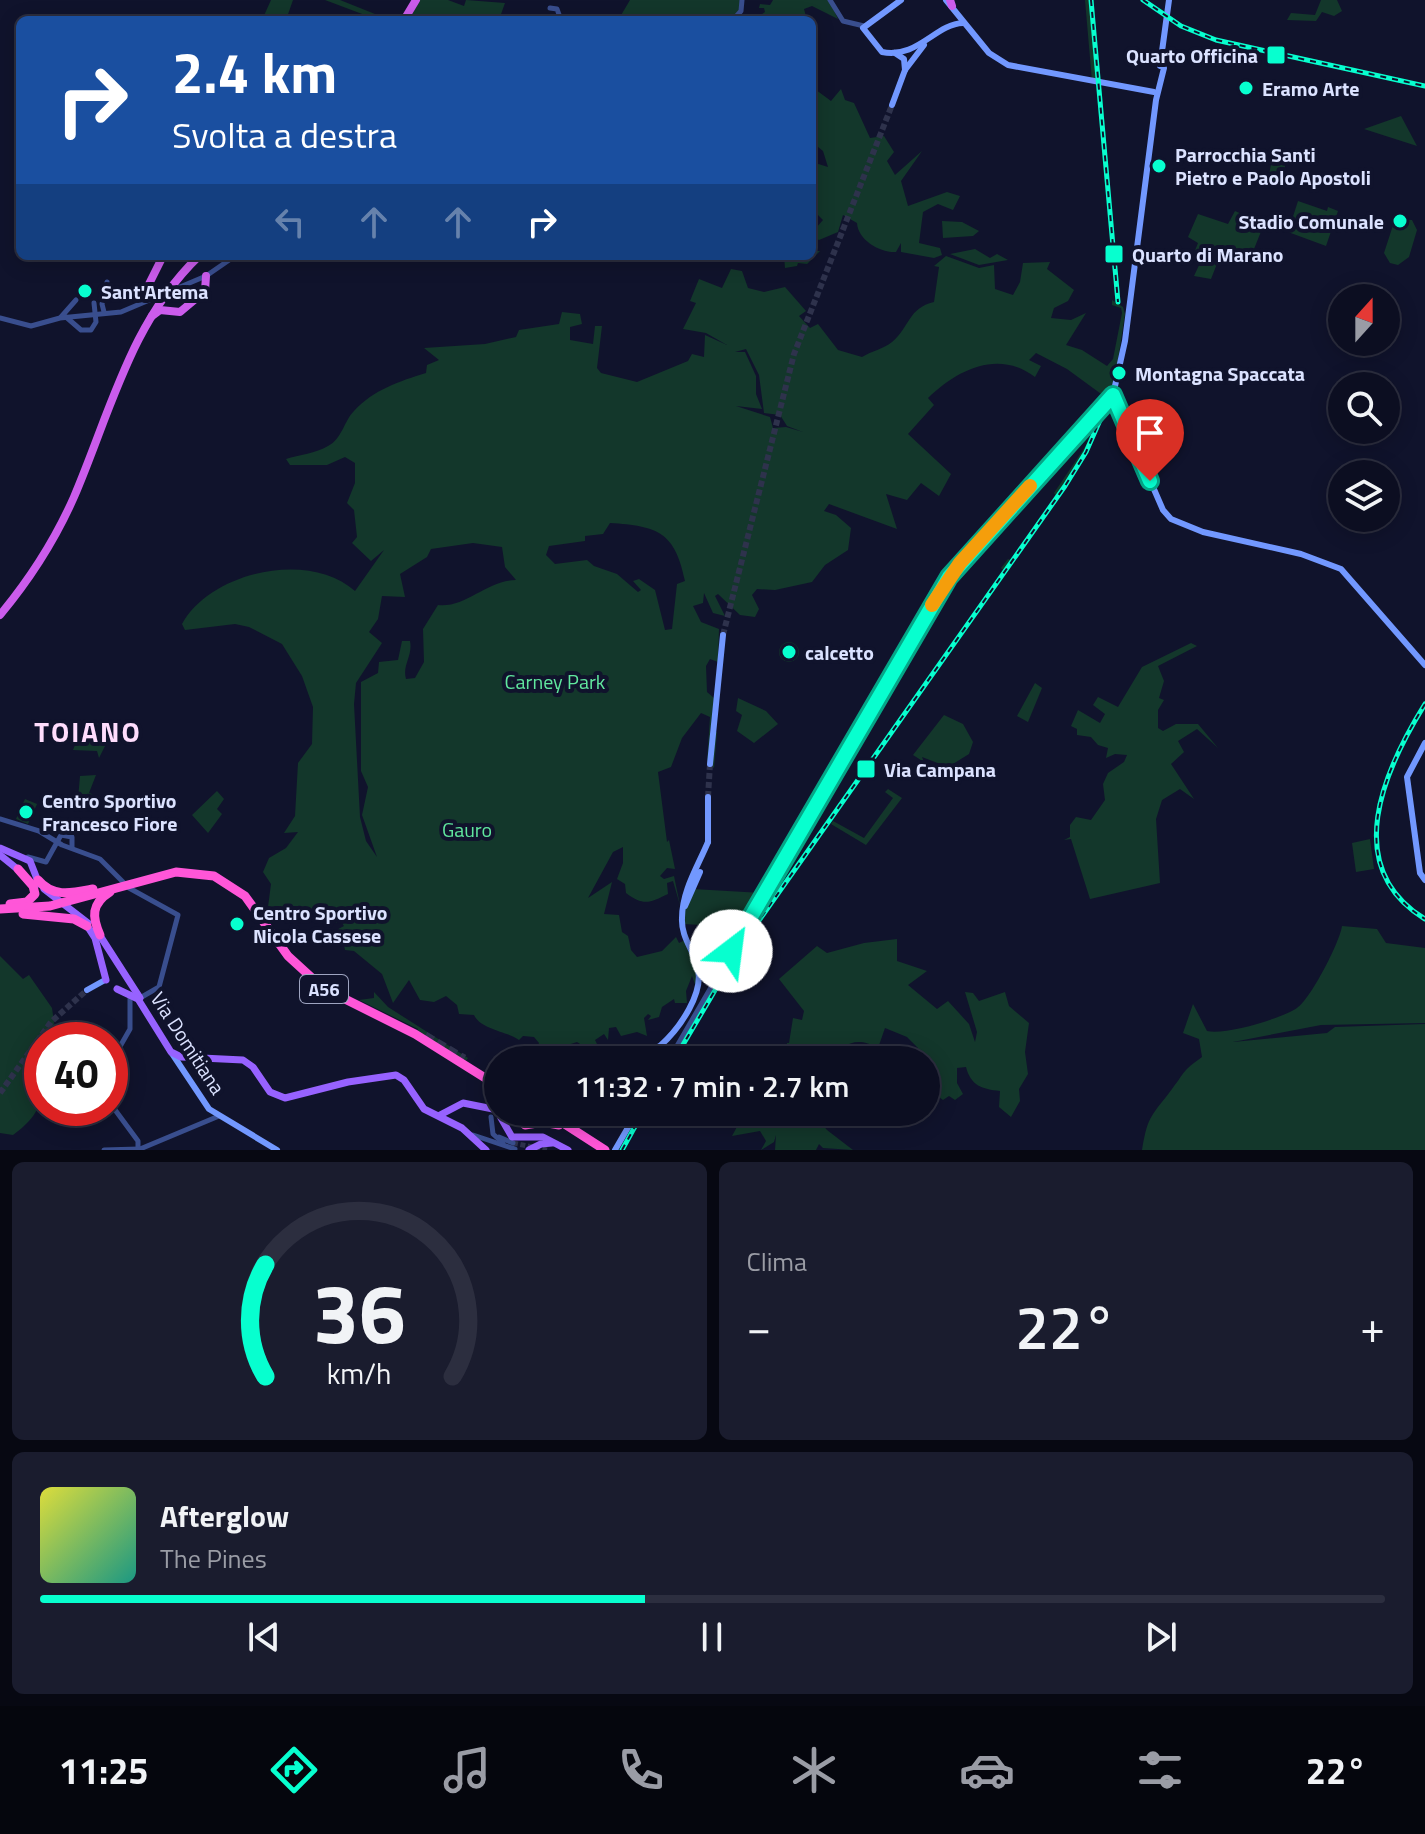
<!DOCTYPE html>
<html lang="it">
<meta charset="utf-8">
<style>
:root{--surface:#0c0e21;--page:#1a1c2e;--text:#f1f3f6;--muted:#9a9ca5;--line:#2c2e3f;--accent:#07ffcf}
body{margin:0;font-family:"Titillium Web",sans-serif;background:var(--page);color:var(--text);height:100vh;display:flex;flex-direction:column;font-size:30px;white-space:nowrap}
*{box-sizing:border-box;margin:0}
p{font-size:26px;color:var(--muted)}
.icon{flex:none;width:44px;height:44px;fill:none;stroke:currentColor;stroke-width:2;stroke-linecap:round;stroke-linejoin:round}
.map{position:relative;height:1150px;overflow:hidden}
.drawer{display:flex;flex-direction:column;gap:12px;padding:12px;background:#070812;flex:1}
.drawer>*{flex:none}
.top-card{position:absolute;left:16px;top:16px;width:800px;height:244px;border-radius:12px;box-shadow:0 4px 20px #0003,0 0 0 2px var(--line);background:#1a4fa0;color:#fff;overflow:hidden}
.needle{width:52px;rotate:21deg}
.tools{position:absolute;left:1328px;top:284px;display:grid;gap:16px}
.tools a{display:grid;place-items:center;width:72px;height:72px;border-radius:50%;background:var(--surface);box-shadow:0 4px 20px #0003,0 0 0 2px var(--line);font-size:40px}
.speed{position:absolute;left:24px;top:1022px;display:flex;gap:16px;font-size:40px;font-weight:700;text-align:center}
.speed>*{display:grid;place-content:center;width:104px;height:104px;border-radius:50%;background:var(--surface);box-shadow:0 4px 20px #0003,0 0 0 2px var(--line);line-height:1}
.speed .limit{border:12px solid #d22;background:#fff;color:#111}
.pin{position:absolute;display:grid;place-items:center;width:68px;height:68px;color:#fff;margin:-82px -34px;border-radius:50% 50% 50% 0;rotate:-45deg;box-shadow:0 0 8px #0007}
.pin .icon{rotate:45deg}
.me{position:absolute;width:88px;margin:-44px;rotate:30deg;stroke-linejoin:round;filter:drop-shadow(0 0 6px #0008)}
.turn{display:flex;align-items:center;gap:28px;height:168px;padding:0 24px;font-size:36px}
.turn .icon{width:104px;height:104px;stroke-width:2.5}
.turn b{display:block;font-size:56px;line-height:68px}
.lanes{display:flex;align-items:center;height:76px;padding:0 24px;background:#0003;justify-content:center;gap:40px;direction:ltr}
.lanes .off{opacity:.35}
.big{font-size:60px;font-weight:600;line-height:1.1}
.drawer .widget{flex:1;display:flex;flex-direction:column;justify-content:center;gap:12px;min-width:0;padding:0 28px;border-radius:12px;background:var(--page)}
.drawer .dial{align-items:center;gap:0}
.dial svg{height:208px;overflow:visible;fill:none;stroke:var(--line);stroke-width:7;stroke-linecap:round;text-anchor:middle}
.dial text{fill:var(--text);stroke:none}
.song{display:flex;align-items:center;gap:24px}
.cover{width:96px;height:96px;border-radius:12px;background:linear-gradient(135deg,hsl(60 70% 55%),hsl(170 70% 35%))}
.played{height:8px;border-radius:4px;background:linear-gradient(90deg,var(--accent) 45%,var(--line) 45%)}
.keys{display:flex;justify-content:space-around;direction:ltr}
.heat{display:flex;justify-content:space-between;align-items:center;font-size:44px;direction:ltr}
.drawer .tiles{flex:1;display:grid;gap:12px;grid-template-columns:1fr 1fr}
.widget:last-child{grid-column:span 2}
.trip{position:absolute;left:484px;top:1046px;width:456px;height:80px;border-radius:40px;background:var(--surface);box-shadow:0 4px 20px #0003,0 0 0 2px var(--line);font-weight:600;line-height:80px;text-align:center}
.menu{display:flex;height:128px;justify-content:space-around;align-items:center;background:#05060d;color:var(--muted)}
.menu .icon{width:56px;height:56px}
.menu .active{color:var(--accent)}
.menu b{font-size:36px;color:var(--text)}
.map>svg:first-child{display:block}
.green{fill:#13372b;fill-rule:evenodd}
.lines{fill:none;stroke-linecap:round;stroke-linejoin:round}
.tertiary-tunnel{stroke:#2e324c;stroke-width:5;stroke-dasharray:5 2.5;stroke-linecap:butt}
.secondary-tunnel{stroke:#2e324c;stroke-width:6;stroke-dasharray:6 3;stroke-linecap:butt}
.motorway-tunnel{stroke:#2e324c;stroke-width:9;stroke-dasharray:9 4.5;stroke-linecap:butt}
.tertiary{stroke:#394e8e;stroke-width:5}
.secondary{stroke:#7298ff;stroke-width:6}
.primary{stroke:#9762ff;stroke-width:7}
.trunk{stroke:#cb5cec;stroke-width:8}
.motorway{stroke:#ff56d8;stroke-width:9}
.rail-casing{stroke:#07ffcf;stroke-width:5}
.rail{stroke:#10132c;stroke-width:2;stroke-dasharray:6;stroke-linecap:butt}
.route-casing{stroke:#05a687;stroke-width:20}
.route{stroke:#07ffcf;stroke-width:14}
.slow{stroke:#f59e0b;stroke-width:14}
.poi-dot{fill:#07ffcf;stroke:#10132c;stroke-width:3}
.labels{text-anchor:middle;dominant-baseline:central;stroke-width:8;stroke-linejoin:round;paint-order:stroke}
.shield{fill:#10132c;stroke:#9ea4c0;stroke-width:2}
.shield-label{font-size:18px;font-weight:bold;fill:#dbe2ff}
.poi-label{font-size:20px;font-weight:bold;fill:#dbe2ff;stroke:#10132c;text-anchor:start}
.park-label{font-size:20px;fill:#60e79e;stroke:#10132c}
.street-label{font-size:20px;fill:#dbe2ff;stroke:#10132c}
.district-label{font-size:28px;font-weight:bold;letter-spacing:2px;fill:#ffddfd;stroke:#10132c}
</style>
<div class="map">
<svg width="1425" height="1150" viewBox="0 0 1425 1150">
<rect width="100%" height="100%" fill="#10132c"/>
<g class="green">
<path d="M271,0H293L286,20H262Z"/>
<path d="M325,0H340L385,18L378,20Z"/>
<path d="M420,0H448L464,6L466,0L505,3L500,17L507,20H409Z"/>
<path d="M630,0H741V8L731,20L608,19L620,17Z"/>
<path d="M773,0H829L838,19L812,6L804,9L807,20H753L765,12L764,8H759L760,4L770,5Z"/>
<path d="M1085,0H1090L1097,81H1092Z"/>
<path d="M1321,0H1337L1342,11L1334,16L1322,12L1316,21L1287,20L1291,13L1315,15Z"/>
<path d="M812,87L831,101L841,89L845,100L854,103L870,138L884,136L894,152L887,161L895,175L922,151L901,181L908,206L947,192L960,196L953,210L938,204L923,212L919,243L940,248L942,255L934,258L901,252V243L896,252C880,253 858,240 857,223L843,215L838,232L819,240L815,238L816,228L823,220L818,215L812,217V162L828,167L823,151L812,142Z"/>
<path d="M1401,116L1417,146L1364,129Z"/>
<path d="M1273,153L1287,155L1282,183L1268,181Z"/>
<path d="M1298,201L1327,211L1328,207L1338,211L1326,246L1288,232Z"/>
<path d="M1235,211L1264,224L1252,254L1224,246L1211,279L1194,276L1201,261L1192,258L1198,243L1188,237L1198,214L1228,224Z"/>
<path d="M1396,216L1397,219L1412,220L1417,230L1409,257L1398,265L1390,263L1384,253Z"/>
<path d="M942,221L962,222L979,231L973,236L943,238Z"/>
<path d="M975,249L990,258L997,254L1008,260L979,265L950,254Z"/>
<path d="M812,251H820L807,264L798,263L797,266L785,268L784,256H812Z"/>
<path d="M946,256L979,268L994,265L995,289L1013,295L1020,282L1023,263L1050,262L1047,269L1074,290L1068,301L1054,308L1051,318L1071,320L1086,313L1066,345L1082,350L1107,366L1113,359L1122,313L1121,308L1112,305V300L1123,307L1125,314L1113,392L1108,399L1067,369L1036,353L1029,360L1041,366L1035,377C998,349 957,370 928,398L934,405L908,434L951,474L939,496L921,483L907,500L886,494L897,529L829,504L824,511L836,515L851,528L848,550L825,565L812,582L775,590L757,589L752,595L759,609L755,617L740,615L718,594L715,596L725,616L713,613L704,593L703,603L693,606L701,622L719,629L718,662L710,659L706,666L707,692L714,698L710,735L717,732L714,768L707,762L710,717L701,713L682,738L671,767L658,772L667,842L669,840L675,869L667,868L660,876L664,879L674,876L680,905L673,881L667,883L668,894C651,902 644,907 626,893L625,884L617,879L623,863V847L613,852L588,898L612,882L604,914L619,915L622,932L628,936L631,950L637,957L662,951L676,937L679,943L685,940L696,968V987L692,976L686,991L687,1003H675L674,999L662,1007L659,1017L648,1020L651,1016L648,1014L644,1018L647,1036L637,1032L621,1036L616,1027L609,1028L608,1040L604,1034L595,1040L599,1048L597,1055L577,1042L543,1053L536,1049L539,1043L534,1037L523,1036L519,1040C507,1031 481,1030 474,1015L459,1014L457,1005L446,996L434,1002L420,1000L409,980L393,1003L382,974L354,951L345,950L344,945L327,941L325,936L344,926L342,923H318L307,913L275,912L268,907L271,884L263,872L269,858L286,848L298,832L284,833L295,816L298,763L312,744L313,707L302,676L282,644L249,627L235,624L185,630L182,624C211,571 310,550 355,591L384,550L371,561L352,543L357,537L354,510L347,503L355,483V463L345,457L327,465H290L286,459C299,455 316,453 328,446C342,439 344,421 354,411C373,390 400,381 426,373L427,365L439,360L424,348L485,344L516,337L519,330L559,324L562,312L580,314L582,324L570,327V340L593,344L595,326H602L597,368L601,373L637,382L688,361L692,354L704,357L705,335L727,345L706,333L683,329L696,303L690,301L699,279L722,288L731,269L742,271L748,288L764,292L785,287L806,311L799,316L810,328L818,324L838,350L862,357C872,351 883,349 892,342C910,327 908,308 934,302L939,267L934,266ZM746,349L759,375L764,413L780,415L787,426L803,432L786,427L773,428L770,417L736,406L762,409L756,394V376L745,352H735ZM610,523C658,526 675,532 685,581L677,584L672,629L665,630L655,590L639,579L633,581L641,590L638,592L617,574L594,566L587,560L555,564L546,555L549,546L585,541V536L603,534ZM473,543L502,547L505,567L516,580C487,580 466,608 438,605L423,629L424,662L415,678L406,679C402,665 413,656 410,641H402L398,660L379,662L378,673L361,682V771L368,787L362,815L377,857L366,841L360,817L354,704L356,683L382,643L369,632L378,619L382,596L405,597L400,574L427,557L431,549Z"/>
<path d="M1102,410C1100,449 1029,536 1004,571L1001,568L1008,559L1011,560L1056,496L1054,493L1085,447Z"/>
<circle cx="789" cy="652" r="10"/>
<path d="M1191,643L1197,646L1158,666L1164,681L1159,698L1164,700L1158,710V728L1163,731L1176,724H1198L1218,748L1197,729L1178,741L1184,752L1171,764L1194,799L1180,789L1162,800L1156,819L1160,883L1090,899L1071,839L1064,840L1070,837V825L1076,817L1091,820L1105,800L1103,784L1108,773L1124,762L1127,755L1115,754L1106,758L1108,748L1098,745L1091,737L1077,735V729L1071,726L1078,710L1100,723L1105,714L1093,705L1098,697L1118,707L1142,667Z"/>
<path d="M1035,683L1042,688L1028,722L1017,716Z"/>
<path d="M738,698L766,711L778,724L754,743L737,731L742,715L736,711Z"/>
<path d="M944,715L963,724L973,742L969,754L948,767L922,757L924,762L913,755Z"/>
<path d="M84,722L113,725L110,735L115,731L118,735L113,741L109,738L99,758L97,751L73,750Z"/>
<path d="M96,775L89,793L98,796L88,800L78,799L80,776Z"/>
<path d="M888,789L902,798L866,845L831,824L833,821L864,838L893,798L885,792Z"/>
<path d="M217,791L224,799L217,809L222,814L208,833L192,815Z"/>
<path d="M25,799L37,804L28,824L16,819Z"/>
<path d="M1370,839L1374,869L1356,872L1352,843Z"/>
<path d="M693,889L762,893L740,931L733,927L684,924V912Z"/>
<circle cx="237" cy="924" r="9"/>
<path d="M1342,926L1377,929L1386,943L1425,948V1023L1321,1025L1233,1042L1327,1033L1335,1027L1425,1024V1150H1142C1148,1114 1152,1116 1172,1089C1186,1071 1181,1072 1202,1057L1199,1039L1183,1033L1193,1004L1207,1031C1226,1035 1280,1019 1297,1008C1310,1000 1340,942 1342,926Z"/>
<path d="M897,939V961L927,971L908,985L937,1009L948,1001L969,1024L975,1042L977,1032L965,992L973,993L979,1001L1005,992L1009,1006L1029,1023L1025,1052L1028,1074L1019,1089L1020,1101L1011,1117L999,1107L1000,1091C982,1089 971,1086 966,1067L957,1068V1083L963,1094L955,1100L949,1096L943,1100L931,1091L926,1100V1060H917L913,1052L918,1048L907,1037L885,1028L878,1048C855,1035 844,1045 826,1060H786L787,1043H789L793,1018L802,1020L804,1011L779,979L817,946L827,953L864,943Z"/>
<path d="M0,956L23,979L29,975L52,1008L55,1029L65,1035V1040H42C42,1085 52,1107 13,1135L0,1133Z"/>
<path d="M374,992L388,1007L468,1058L465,1062L417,1032L418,1029L359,1000L374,998Z"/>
<path d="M745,1112H811L827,1130L853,1150L823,1148L819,1144L816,1150H775L776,1135L774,1142L761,1150L766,1141L760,1131L732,1136Z"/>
</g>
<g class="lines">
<path class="tertiary-tunnel" d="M513,1143L547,1150"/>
<g class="secondary-tunnel">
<path d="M723,635L794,354L892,105"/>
<path d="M708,797L710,764"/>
<path d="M0,1093L51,1022L87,990"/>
</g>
<path class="motorway-tunnel" d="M425,1036L464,1059"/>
<g class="tertiary">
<path d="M830,0L843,21L864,26"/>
<path d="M550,8L557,9L561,20"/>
<path d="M733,20L741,11L742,0"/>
<path d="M104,312L102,304L107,282"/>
<path d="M61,317L76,300"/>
<path d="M66,317L81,330H91L96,322L94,303"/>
<path d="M0,318L31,326L60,318L121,312L206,276L235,256"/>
<path d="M0,819L39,831L62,845L100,859L129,888L178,915L159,987L140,998"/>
<path d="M61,835L72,837V847"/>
<path d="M28,857L46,862L61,835"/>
<path d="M670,1058L949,577L1113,395"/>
<path d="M110,1064L130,1029V996"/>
<path d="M110,1103L138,1141V1148"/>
<path d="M491,1117L493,1134L503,1143"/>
<path d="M473,1135L515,1149"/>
<path d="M499,1137L513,1143"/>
<path d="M140,1149L219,1116"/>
<path d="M104,1150L139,1149"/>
</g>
<g class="secondary">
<path d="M901,0L863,28L882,52C918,59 935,24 963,23"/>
<path d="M946,0L989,53L1008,65L1154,92"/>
<path d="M895,53L904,59L905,70"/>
<path d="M1161,62L1164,68L1156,100L1125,341L1113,395L1163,510L1171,519L1203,532L1301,554L1341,569L1425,665"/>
<path d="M1160,66L1169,0"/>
<path d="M892,105L905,70L924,45"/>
<path d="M1425,743L1407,777L1420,873L1425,880"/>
<path d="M710,764L723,635"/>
<path d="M708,842V797"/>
<path d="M685,906L700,872"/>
<path d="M87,990L105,980"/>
<path d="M660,1046C679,1029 706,992 697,965C692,948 681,936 682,918C682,891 698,866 708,842"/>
<path d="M171,1052L209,1109L277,1150"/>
<path d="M634,1060L647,1049L662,1046L668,1051L666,1060"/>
<path d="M640,1060L657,1058"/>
<path d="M615,1150L637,1112"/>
</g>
<g class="primary">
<path d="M0,848L30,861L39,884"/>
<path d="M0,855L21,872"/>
<path d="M44,889L88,923"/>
<path d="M86,924L95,938L106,980"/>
<path d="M97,931L140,998"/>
<path d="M117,989L138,999L171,1052L181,1057L243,1060L253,1067L270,1092L285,1098L348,1082L396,1075L404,1080L424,1109L462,1128L486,1150"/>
<path d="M440,1115L463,1103L498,1110"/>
<path d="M501,1118L512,1137H543L568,1150"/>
<path d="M529,1150L541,1144L552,1143"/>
</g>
<g class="trunk">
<path d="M950,0L952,6"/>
<path d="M404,20L416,0"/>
<path d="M153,298L149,284L163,256"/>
<path d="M152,316L160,310L180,312L205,291L206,276"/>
<path d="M0,615C30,579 55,540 74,497C110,413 131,321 199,256"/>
</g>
<g class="motorway">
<path d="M38,880C53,898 72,893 93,889"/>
<path d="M10,904L27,902L35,894L33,886L18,869"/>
<path d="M0,909L50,906L176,872L214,876L245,896L288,956L323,988L415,1034L498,1086"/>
<path d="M23,914L74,919L87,926"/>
<path d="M100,935C92,917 91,904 110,892"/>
<path d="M515,1112L525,1125L543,1122L559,1125"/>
<path d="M546,1112L605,1150"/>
</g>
<defs>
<g id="rail">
<path d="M1091,0L1118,302"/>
<path d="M1143,0L1181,26L1216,40L1425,86"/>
<path d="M1425,704C1384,770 1340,867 1425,919"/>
<path d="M674,1060L741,946L1065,486L1086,452L1104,411"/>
<path d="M622,1150L643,1112"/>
</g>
</defs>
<use href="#rail" class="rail-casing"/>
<use href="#rail" class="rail"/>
</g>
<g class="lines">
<defs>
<path id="route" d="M731,951L949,577L1113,395L1150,481"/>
</defs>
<use href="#route" class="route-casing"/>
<use href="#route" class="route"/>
<path class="slow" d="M932,605L960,563L1030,486"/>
</g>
<g class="poi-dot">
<rect x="1266" y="45" width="20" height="20" rx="4"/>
<circle cx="1246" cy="88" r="8"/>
<circle cx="1159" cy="166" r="8"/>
<circle cx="1400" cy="221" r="8"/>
<rect x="1104" y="244" width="20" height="20" rx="4"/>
<circle cx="85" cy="291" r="8"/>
<circle cx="1119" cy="373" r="8"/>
<circle cx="789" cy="652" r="8"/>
<rect x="856" y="759" width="20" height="20" rx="4"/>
<circle cx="26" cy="812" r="8"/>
<circle cx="237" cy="924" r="8"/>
</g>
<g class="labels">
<rect class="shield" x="300" y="975" width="48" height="28" rx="6"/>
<g class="shield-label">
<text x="324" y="989">A56</text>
</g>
<g class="poi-label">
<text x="1258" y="55" text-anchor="end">Quarto Officina</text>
<text x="1262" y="88">Eramo Arte</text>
<text x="1175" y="154">Parrocchia Santi<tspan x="1175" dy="23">Pietro e Paolo Apostoli</tspan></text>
<text x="1384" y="221" text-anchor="end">Stadio Comunale</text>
<text x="1132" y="254">Quarto di Marano</text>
<text x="101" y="291">Sant'Artema</text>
<text x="1135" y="373">Montagna Spaccata</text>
<text x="805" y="652">calcetto</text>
<text x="884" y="769">Via Campana</text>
<text x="42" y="800">Centro Sportivo<tspan x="42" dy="23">Francesco Fiore</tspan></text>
<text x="253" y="912">Centro Sportivo<tspan x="253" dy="23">Nicola Cassese</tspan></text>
</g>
<g class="park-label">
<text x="555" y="681">Carney Park</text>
<text x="467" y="829">Gauro</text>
</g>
<g class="street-label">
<text transform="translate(188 1043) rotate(57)">Via Domitiana</text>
</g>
<g class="district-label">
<text x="88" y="731">TOIANO</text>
</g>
</g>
</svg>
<div class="tools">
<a><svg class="needle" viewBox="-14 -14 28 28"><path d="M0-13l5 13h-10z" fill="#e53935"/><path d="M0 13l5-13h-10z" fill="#9a9ca5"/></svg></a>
<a><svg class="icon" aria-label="search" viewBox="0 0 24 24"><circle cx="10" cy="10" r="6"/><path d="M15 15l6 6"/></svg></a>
<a><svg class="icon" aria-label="layers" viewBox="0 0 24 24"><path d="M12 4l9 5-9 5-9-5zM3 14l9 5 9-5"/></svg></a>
</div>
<div class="speed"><div class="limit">40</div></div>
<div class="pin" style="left:1150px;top:481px;background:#d93025"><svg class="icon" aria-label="arrive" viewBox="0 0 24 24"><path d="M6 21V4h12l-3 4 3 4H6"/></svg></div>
<svg class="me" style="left:731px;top:951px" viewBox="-20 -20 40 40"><circle r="19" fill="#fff"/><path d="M0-13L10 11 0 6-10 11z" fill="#07ffcf"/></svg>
<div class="trip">11:32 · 7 min · 2.7 km</div>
<div class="top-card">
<div class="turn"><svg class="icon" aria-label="right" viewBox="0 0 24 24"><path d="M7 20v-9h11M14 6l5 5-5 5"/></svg><div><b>2.4 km</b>Svolta a destra</div></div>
<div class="lanes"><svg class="icon off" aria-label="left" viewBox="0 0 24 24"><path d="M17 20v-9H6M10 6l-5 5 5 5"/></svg><svg class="icon off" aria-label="ahead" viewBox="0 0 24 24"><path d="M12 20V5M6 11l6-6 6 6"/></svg><svg class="icon off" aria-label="ahead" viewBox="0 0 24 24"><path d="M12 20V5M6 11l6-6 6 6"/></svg><svg class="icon" aria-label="right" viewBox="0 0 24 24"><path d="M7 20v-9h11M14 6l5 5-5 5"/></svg></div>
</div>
</div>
<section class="drawer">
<div class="tiles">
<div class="widget dial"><svg viewBox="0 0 100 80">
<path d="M14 69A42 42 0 1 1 86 69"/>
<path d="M14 69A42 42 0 0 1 14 26" stroke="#07ffcf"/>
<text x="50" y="56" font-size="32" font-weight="700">36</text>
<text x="50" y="72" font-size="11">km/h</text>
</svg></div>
<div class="widget"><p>Clima</p>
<div class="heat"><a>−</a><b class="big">22°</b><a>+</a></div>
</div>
<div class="widget">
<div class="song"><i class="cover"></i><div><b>Afterglow</b><p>The Pines</p></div></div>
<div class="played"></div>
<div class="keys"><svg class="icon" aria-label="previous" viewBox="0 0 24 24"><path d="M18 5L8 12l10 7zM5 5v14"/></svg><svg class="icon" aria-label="pause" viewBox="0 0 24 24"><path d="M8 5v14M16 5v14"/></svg><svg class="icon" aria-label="next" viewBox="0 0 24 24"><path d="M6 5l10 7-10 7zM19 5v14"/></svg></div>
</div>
</div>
</section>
<nav class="menu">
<b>11:25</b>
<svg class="icon active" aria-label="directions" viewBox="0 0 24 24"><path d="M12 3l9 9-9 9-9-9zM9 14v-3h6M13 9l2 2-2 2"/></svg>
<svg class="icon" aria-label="music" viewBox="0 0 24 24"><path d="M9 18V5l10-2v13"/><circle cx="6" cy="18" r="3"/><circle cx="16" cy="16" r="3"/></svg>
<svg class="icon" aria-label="phone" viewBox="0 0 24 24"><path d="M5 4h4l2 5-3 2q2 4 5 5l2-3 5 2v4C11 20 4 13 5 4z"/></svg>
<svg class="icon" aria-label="climate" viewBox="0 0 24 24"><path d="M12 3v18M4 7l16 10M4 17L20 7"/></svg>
<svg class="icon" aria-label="car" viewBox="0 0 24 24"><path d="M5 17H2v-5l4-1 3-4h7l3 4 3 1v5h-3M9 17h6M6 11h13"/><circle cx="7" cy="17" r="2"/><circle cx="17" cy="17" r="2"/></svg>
<svg class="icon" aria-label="filters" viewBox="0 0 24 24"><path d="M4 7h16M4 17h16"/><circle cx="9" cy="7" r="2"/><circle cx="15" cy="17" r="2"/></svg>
<b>22°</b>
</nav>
